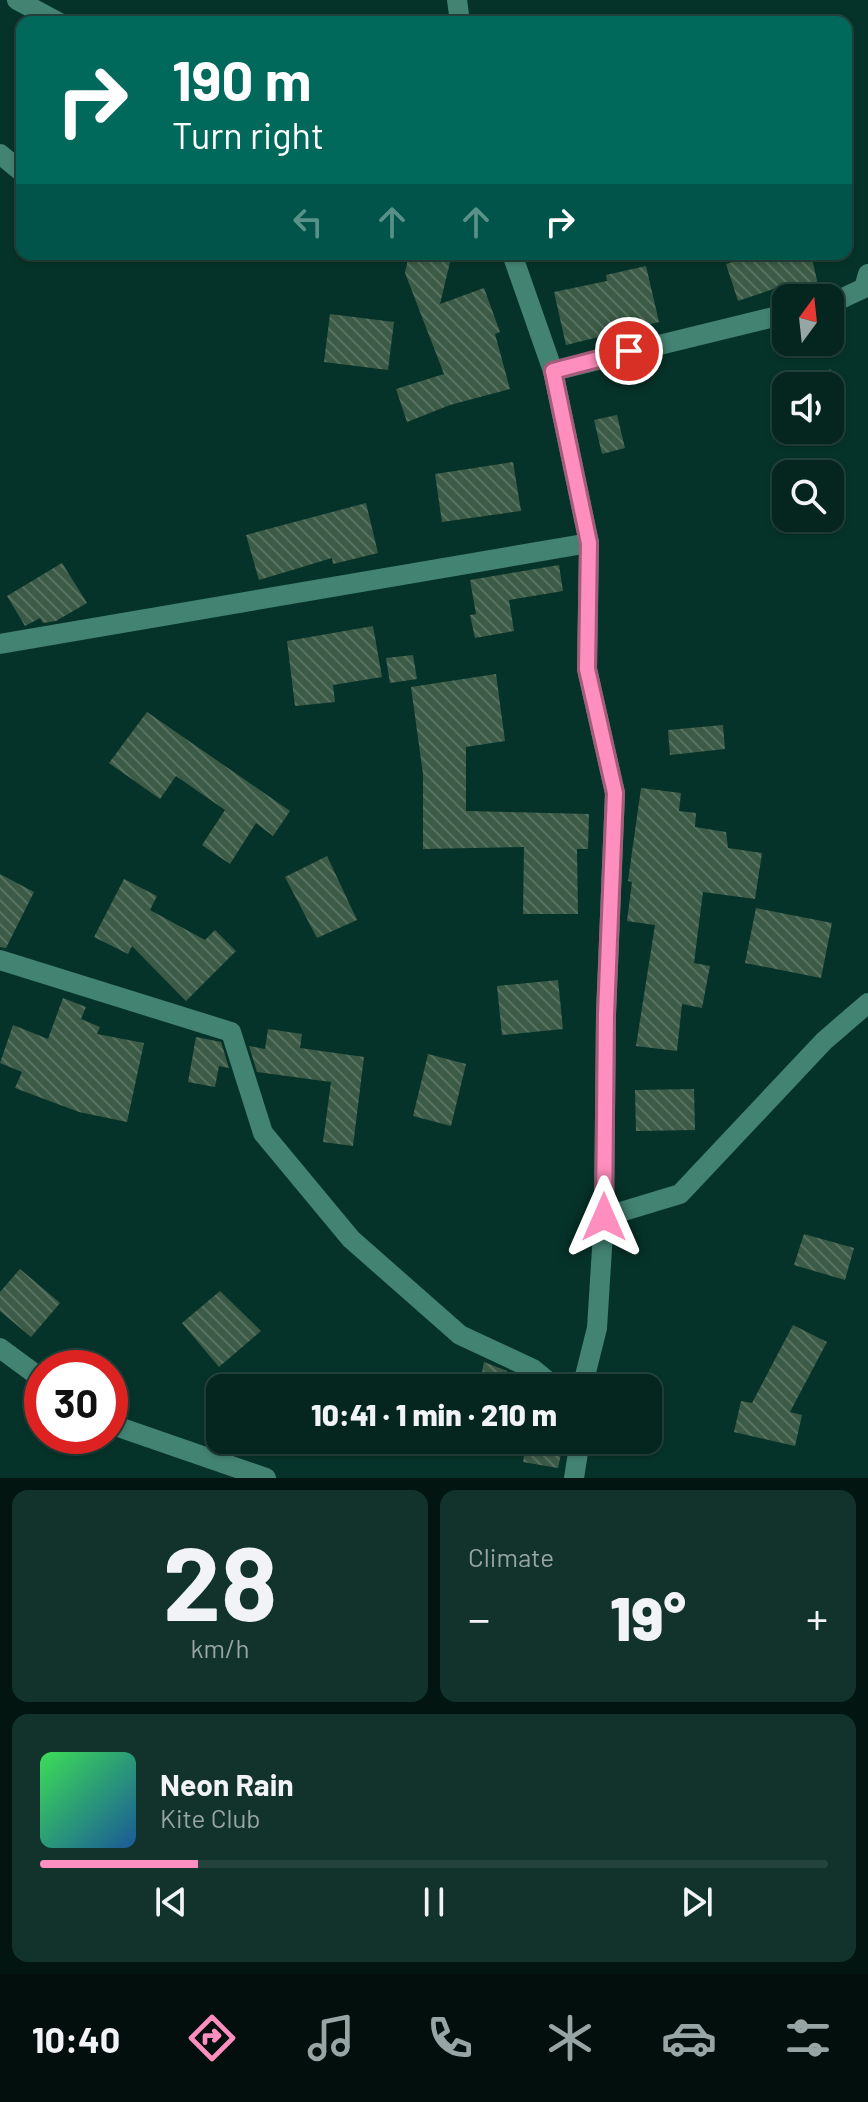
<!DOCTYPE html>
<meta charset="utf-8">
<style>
:root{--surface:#04261f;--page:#12322c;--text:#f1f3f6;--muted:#97a5a4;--line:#25433d;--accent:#fe8ebd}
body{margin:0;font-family:Barlow,sans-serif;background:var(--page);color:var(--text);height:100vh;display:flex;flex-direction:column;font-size:30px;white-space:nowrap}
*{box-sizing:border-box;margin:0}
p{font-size:26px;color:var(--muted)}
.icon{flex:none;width:44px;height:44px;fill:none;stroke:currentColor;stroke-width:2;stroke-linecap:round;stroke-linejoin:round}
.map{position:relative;height:1478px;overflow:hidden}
.side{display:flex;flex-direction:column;gap:12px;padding:12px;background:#021511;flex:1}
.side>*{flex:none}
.guide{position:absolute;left:16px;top:16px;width:836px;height:244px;border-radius:16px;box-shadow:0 2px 6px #0004,0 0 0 2px var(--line);background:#00695c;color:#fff;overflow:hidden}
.needle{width:52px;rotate:15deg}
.controls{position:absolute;left:772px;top:284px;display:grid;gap:16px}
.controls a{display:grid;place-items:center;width:72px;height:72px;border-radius:16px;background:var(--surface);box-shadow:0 2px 6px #0004,0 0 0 2px var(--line);font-size:40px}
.speed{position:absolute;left:24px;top:1350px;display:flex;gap:16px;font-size:40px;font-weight:700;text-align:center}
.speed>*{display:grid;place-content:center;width:104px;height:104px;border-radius:50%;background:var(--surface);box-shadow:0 2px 6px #0004,0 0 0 2px var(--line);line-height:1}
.speed .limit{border:12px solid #d22;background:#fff;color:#111}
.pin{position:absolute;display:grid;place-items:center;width:68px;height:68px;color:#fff;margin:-34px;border:4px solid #fff;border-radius:50%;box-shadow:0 2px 8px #0007}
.me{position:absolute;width:88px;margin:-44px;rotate:0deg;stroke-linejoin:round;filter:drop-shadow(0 0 6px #0008)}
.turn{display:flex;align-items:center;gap:28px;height:168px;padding:0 24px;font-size:36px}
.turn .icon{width:104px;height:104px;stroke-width:2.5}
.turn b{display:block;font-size:56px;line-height:68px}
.lanes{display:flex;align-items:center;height:76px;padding:0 24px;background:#0003;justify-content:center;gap:40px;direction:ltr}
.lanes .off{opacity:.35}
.big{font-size:60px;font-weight:800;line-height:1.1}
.side .widget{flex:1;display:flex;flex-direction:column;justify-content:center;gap:12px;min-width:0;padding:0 28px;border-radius:16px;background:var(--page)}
.side .dial{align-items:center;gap:0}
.dial b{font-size:104px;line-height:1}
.song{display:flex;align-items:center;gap:24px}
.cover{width:96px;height:96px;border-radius:12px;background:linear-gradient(135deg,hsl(130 70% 55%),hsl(210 70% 35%))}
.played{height:8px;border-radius:4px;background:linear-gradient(90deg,var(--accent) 20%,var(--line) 20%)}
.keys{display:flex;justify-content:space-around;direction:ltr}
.heat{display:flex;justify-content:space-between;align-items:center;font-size:44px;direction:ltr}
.side .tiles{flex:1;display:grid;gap:12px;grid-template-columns:1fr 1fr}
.widget:last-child{grid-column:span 2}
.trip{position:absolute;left:206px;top:1374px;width:456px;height:80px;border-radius:16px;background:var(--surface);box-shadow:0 2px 6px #0004,0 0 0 2px var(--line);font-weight:800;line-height:80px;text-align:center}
.tabs{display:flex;height:128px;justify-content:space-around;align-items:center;background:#020f0c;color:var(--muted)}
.tabs .icon{width:56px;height:56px}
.tabs .on{color:var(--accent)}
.tabs b{font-size:36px;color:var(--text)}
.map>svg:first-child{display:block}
.building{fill:url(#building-back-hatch)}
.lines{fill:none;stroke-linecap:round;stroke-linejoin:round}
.minor{stroke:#438372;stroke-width:20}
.route-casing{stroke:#a55c7b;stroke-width:20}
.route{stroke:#fe8ebd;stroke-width:14}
</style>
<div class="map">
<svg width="868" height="1478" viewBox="0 0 868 1478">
<defs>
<pattern id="building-back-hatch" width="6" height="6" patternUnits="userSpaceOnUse" patternTransform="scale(2)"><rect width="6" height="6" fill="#3c5b46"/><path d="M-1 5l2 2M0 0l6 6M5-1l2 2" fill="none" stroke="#577260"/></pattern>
</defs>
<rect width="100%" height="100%" fill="#063329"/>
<g class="building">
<path d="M409,254H452L440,304L484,288L500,332L495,334L510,389L450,405L407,422L396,389L444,374L405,273Z"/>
<path d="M760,254H811L819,289L788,297L785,285L738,301L726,264Z"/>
<path d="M646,266L659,322L566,345L554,292L607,281L606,275Z"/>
<path d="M330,314L394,322L388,370L324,362Z"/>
<path d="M831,369L838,395L830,397V386H792L791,380Z"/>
<path d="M786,391V427L780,429L771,395Z"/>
<path d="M617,415L625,448L602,454L594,420Z"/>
<path d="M513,462L521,511L442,522L435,474Z"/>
<path d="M366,503L378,553L333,564L332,558L259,580L246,535Z"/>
<path d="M62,563L87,603L56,621L43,623L40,618L25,626L7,596Z"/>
<path d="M559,565L563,591L509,600L514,631L475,638L470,615L476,614L470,580Z"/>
<path d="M373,626L382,677L333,685L335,702L295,706L287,641Z"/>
<path d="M413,655L417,679L390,683L386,658Z"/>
<path d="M496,674L505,741L466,747V811L589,814L588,849H577L578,914H523L524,847L423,849V774L411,687Z"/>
<path d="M147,712L290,811L273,836L256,823L230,864L202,845L225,810L176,776L160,799L109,763Z"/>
<path d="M723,725L725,749L670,755L668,730Z"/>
<path d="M641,788L681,793L679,811L696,813L695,827L726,832L728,848L762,853L755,899L703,892L694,963L710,966L702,1008L682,1004L677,1051L636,1046L655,925L627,921L632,882L628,881Z"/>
<path d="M327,856L357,920L317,938L285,877Z"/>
<path d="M0,874L34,892L6,948L0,947Z"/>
<path d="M124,879L157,896L150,910L205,940L215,930L236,951L186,1001L132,946L128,954L94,937Z"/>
<path d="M756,908L832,923L821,978L745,963Z"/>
<path d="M558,980L563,1029L502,1035L497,986Z"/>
<path d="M63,998L86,1007L81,1019L100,1027L97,1034L144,1043L127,1122L79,1112L15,1088L22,1072L0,1063L13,1025L48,1039Z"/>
<path d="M268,1029L302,1034L300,1048L364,1057L353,1146L323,1142L331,1082L257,1072L249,1046L265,1049Z"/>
<path d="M196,1037L221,1042L229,1068L219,1066L215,1087L188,1082Z"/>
<path d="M428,1054L466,1064L451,1126L413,1116Z"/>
<path d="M694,1089L695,1130L636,1131L635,1090Z"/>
<path d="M804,1234L854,1248L845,1280L794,1265Z"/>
<path d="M20,1269L60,1303L31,1337L0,1311V1292Z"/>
<path d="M220,1291L261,1331L219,1367L182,1323Z"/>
<path d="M793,1325L827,1342L790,1412L802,1415L795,1446L734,1432L741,1401L752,1403Z"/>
<path d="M484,1362L507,1371L503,1388H479Z"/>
<path d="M527,1440H564L558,1468L523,1462Z"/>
</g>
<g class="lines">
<g class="minor">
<path d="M17,0L58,22"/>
<path d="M457,0L460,22"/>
<path d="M0,154L22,172"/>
<path d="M512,254L553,371L589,543L587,669L615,793L606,1014L604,1217L597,1328L582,1388"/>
<path d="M830,304L864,288L868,274"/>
<path d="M553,371L786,314"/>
<path d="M0,644L589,543"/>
<path d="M0,960L231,1032L263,1133L351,1239L460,1335L533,1369L556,1388"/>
<path d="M604,1217L680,1194L824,1041L868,1003"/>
<path d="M0,1348L42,1379"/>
<path d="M110,1424L266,1478"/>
<path d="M574,1478L580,1440"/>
</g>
</g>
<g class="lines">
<defs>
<path id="route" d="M604,1217L606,1014L615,793L587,669L589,543L553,371L629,351"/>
</defs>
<use href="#route" class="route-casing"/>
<use href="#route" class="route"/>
</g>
</svg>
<div class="controls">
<a><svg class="needle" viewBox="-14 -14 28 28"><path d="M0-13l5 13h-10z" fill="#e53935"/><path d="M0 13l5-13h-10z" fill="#97a5a4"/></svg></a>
<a><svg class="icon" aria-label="sound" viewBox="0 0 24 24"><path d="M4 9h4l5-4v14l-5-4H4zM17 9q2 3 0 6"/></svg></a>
<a><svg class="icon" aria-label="search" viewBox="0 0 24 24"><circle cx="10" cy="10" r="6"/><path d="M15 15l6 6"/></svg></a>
</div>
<div class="speed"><div class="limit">30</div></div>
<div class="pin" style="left:629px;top:351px;background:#d93025"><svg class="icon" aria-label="arrive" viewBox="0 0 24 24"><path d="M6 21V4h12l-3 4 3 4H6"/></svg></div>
<svg class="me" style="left:604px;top:1217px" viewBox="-20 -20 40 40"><path d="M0-17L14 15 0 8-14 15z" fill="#fe8ebd" stroke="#fff" stroke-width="4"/></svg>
<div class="trip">10:41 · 1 min · 210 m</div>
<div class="guide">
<div class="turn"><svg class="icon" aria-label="right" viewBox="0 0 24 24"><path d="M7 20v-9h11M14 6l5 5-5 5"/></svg><div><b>190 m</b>Turn right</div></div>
<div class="lanes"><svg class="icon off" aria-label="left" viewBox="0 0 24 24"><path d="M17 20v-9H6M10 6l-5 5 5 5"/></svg><svg class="icon off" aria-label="ahead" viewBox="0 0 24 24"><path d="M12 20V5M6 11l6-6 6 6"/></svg><svg class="icon off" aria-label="ahead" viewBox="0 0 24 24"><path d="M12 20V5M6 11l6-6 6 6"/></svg><svg class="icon" aria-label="right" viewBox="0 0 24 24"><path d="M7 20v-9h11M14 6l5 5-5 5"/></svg></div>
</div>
</div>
<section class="side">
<div class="tiles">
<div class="widget dial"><b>28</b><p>km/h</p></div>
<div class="widget"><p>Climate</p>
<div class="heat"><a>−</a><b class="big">19°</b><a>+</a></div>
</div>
<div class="widget">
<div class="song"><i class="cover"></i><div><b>Neon Rain</b><p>Kite Club</p></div></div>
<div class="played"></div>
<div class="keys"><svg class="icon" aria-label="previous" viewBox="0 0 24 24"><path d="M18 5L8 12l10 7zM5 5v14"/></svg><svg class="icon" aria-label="pause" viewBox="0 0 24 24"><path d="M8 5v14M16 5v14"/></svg><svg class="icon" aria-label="next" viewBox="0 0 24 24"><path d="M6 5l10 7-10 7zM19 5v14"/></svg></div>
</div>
</div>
</section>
<nav class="tabs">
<b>10:40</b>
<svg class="icon on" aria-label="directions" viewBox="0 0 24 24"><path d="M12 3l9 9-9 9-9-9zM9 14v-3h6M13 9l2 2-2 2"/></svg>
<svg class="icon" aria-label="music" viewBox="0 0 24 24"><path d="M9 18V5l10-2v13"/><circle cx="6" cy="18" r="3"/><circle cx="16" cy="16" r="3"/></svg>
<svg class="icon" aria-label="phone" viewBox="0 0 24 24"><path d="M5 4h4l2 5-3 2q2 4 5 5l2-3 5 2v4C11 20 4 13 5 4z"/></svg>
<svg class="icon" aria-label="climate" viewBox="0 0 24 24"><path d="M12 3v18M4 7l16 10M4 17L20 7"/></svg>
<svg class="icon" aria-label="car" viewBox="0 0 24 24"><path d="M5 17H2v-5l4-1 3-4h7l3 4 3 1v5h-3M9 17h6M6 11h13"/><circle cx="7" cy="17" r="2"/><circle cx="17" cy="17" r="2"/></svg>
<svg class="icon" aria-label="filters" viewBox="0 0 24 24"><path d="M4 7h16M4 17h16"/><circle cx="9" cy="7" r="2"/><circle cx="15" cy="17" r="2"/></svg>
</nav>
